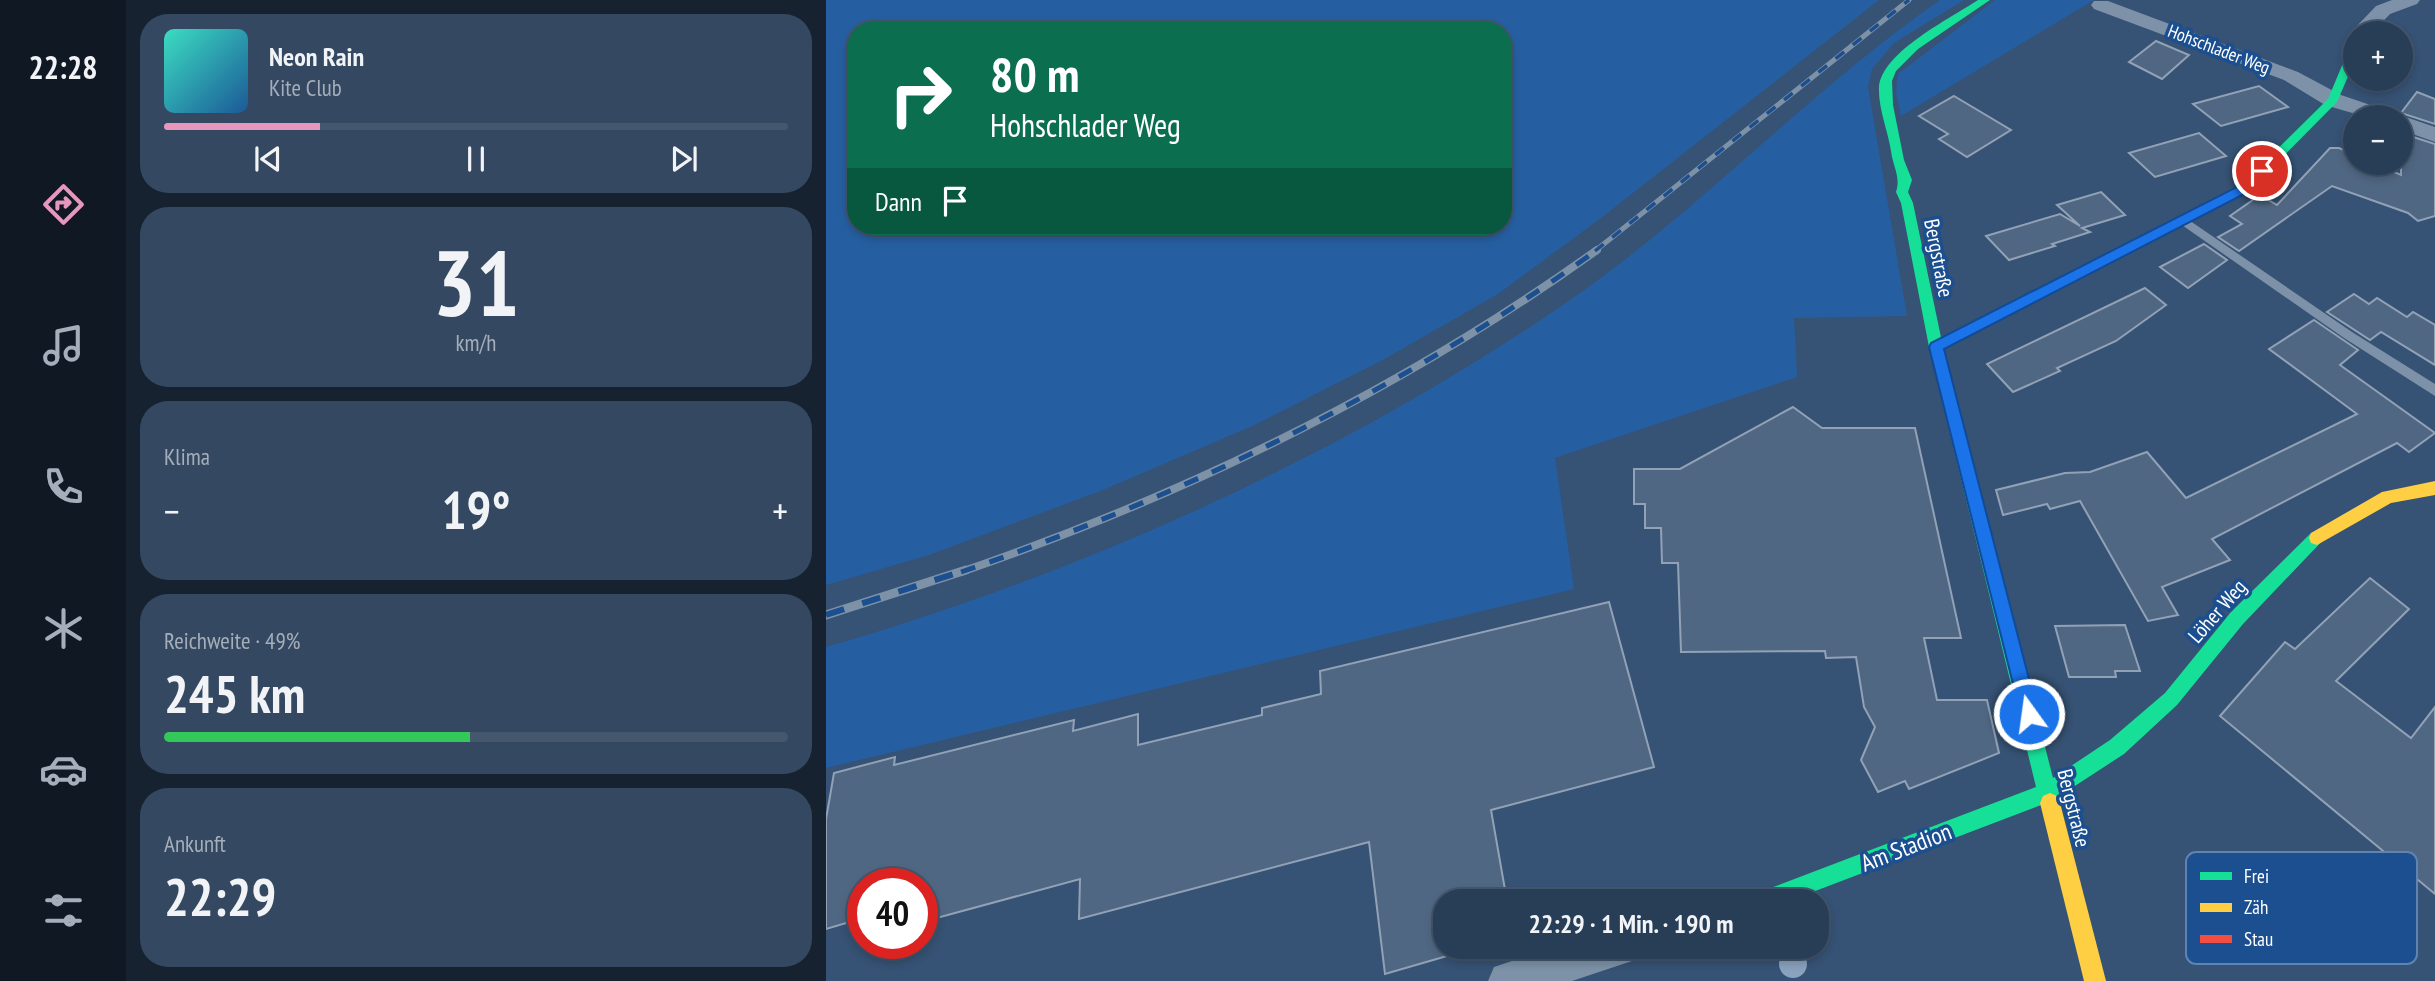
<!DOCTYPE html>
<html lang="de">
<meta charset="utf-8">
<style>
:root{--surface:#283e57;--page:#344961;--text:#f1f3f6;--muted:#a5aeba;--line:#44576d;--accent:#e797bd}
body{margin:0;font-family:"PT Sans Narrow",sans-serif;background:var(--page);color:var(--text);height:100vh;display:flex;flex-direction:column;font-size:26px;white-space:nowrap}
*{box-sizing:border-box;margin:0}
p{font-size:23px;color:var(--muted)}
.icon{flex:none;width:38px;height:38px;fill:none;stroke:currentColor;stroke-width:2;stroke-linecap:round;stroke-linejoin:round}
.map{position:relative;flex:1;overflow:hidden}
.sheet{display:flex;flex-direction:column;gap:14px;padding:14px;background:#162230;width:700px}
.sheet>*{flex:none}
.banner{position:absolute;left:21px;top:21px;width:665px;height:214px;border-radius:28px;box-shadow:0 4px 10px #0003,0 0 0 2px var(--line);background:#0b6e4f;color:#fff;overflow:hidden}
.buttons{position:absolute;left:1517px;top:21px;display:grid;gap:14px}
.buttons a{display:grid;place-items:center;width:70px;height:70px;border-radius:50%;background:var(--surface);box-shadow:0 4px 10px #0003,0 0 0 2px var(--line);font-size:35px}
.speed{position:absolute;left:21px;top:868px;display:flex;gap:14px;font-size:35px;font-weight:700;text-align:center}
.speed>*{display:grid;place-content:center;width:91px;height:91px;border-radius:50%;background:var(--surface);box-shadow:0 4px 10px #0003,0 0 0 2px var(--line);line-height:1}
.speed .limit{border:10px solid #d22;background:#fff;color:#111}
.pin{position:absolute;display:grid;place-items:center;width:60px;height:60px;color:#fff;margin:-30px;border:4px solid #fff;border-radius:50%;box-shadow:0 2px 7px #0007}
.me{position:absolute;width:77px;margin:-38px;rotate:346deg;stroke-linejoin:round;filter:drop-shadow(0 0 5px #0008)}
.turn{display:flex;align-items:center;gap:24px;height:147px;padding:0 28px;font-size:32px}
.turn .icon{width:91px;height:91px;stroke-width:2.5}
.turn b{display:block;font-size:49px;line-height:60px}
.then{display:flex;align-items:center;height:66px;padding:0 28px;background:#0003;gap:14px;font-size:26px}
.big{font-size:52px;font-weight:700;line-height:1.1}
.sheet .tile{flex:1;display:flex;flex-direction:column;justify-content:center;gap:10px;min-width:0;padding:0 24px;border-radius:28px;background:var(--page)}
.sheet .dial{align-items:center;gap:0}
.dial b{font-size:91px;line-height:1}
.song{display:flex;align-items:center;gap:21px}
.cover{width:84px;height:84px;border-radius:10px;background:linear-gradient(135deg,hsl(170 70% 55%),hsl(210 70% 35%))}
.played{height:7px;border-radius:4px;background:linear-gradient(90deg,var(--accent) 25%,var(--line) 25%)}
.keys{display:flex;justify-content:space-around;direction:ltr}
.heat{display:flex;justify-content:space-between;align-items:center;font-size:38px;direction:ltr}
.charge{height:10px;border-radius:5px;background:linear-gradient(90deg,#34c759 49%,var(--line) 0)}
.trip{position:absolute;left:607px;top:889px;width:396px;height:70px;border-radius:28px;background:var(--surface);box-shadow:0 4px 10px #0003,0 0 0 2px var(--line);font-weight:700;line-height:70px;text-align:center}
main{display:flex;flex:1;min-height:0}
.tab-bar{display:flex;flex-direction:column;width:126px;justify-content:space-around;align-items:center;background:#101923;color:var(--muted)}
.tab-bar .icon{width:49px;height:49px}
.tab-bar .active{color:var(--accent)}
.tab-bar b{font-size:32px;color:var(--text)}
.map>svg:first-child{display:block}
.green{fill:#265fa1;fill-rule:evenodd}
.building{fill:#506783;stroke:#92a2b6;stroke-width:2}
.lines{fill:none;stroke-linecap:round;stroke-linejoin:round}
.lane{fill:#7d92a8;fill-rule:evenodd}
.street{fill:#7d92a8;fill-rule:evenodd}
.fast{fill:#16e098;fill-rule:evenodd}
.slow{fill:#ffcf43;fill-rule:evenodd}
.jam{fill:#f24e42;fill-rule:evenodd}
.rail-far2-casing{stroke:#7e92a7;stroke-width:5}
.rail-far1-casing{stroke:#7e92a7;stroke-width:8}
.rail-casing{stroke:#7e92a7;stroke-width:9}
.rail-far2{stroke:#1b4f8f;stroke-width:3.5;stroke-dasharray:11;stroke-linecap:butt}
.rail-far1{stroke:#1b4f8f;stroke-width:5;stroke-dasharray:15;stroke-linecap:butt}
.rail{stroke:#1b4f8f;stroke-width:6;stroke-dasharray:19;stroke-linecap:butt}
.tree{fill:#8aa2be}
.route{fill:#1a73e8;stroke:#114b97;stroke-width:2}
.labels{text-anchor:middle;dominant-baseline:central;stroke-width:7;stroke-linejoin:round;paint-order:stroke}
.far-street-label{font-size:18px;fill:#fff;stroke:#1b4f8f}
.street-label{font-size:21px;fill:#fff;stroke:#1b4f8f}
.near-street-label{font-size:24px;fill:#fff;stroke:#1b4f8f}
.key{fill:#1b4f8f;stroke:#5f84b1;stroke-width:2}
.key-label{font-size:19px;fill:#fff}
</style>
<main>
<nav class="tab-bar">
<b>22:28</b>
<svg class="icon active" aria-label="directions" viewBox="0 0 24 24"><path d="M12 3l9 9-9 9-9-9zM9 14v-3h6M13 9l2 2-2 2"/></svg>
<svg class="icon" aria-label="music" viewBox="0 0 24 24"><path d="M9 18V5l10-2v13"/><circle cx="6" cy="18" r="3"/><circle cx="16" cy="16" r="3"/></svg>
<svg class="icon" aria-label="phone" viewBox="0 0 24 24"><path d="M5 4h4l2 5-3 2q2 4 5 5l2-3 5 2v4C11 20 4 13 5 4z"/></svg>
<svg class="icon" aria-label="climate" viewBox="0 0 24 24"><path d="M12 3v18M4 7l16 10M4 17L20 7"/></svg>
<svg class="icon" aria-label="car" viewBox="0 0 24 24"><path d="M5 17H2v-5l4-1 3-4h7l3 4 3 1v5h-3M9 17h6M6 11h13"/><circle cx="7" cy="17" r="2"/><circle cx="17" cy="17" r="2"/></svg>
<svg class="icon" aria-label="filters" viewBox="0 0 24 24"><path d="M4 7h16M4 17h16"/><circle cx="9" cy="7" r="2"/><circle cx="15" cy="17" r="2"/></svg>
</nav>
<section class="sheet">
<div class="tile">
<div class="song"><i class="cover"></i><div><b>Neon Rain</b><p>Kite Club</p></div></div>
<div class="played"></div>
<div class="keys"><svg class="icon" aria-label="previous" viewBox="0 0 24 24"><path d="M18 5L8 12l10 7zM5 5v14"/></svg><svg class="icon" aria-label="pause" viewBox="0 0 24 24"><path d="M8 5v14M16 5v14"/></svg><svg class="icon" aria-label="next" viewBox="0 0 24 24"><path d="M6 5l10 7-10 7zM19 5v14"/></svg></div>
</div>
<div class="tile dial"><b>31</b><p>km/h</p></div>
<div class="tile"><p>Klima</p>
<div class="heat"><a>−</a><b class="big">19°</b><a>+</a></div>
</div>
<div class="tile"><p>Reichweite · 49%</p><b class="big">245 km</b><div class="charge"></div></div>
<div class="tile"><p>Ankunft</p><b class="big">22:29</b></div>
</section>
<div class="map">
<svg width="1609" height="981" viewBox="0 0 1609 981">
<rect width="100%" height="100%" fill="#365274"/>
<g class="green">
<path d="M0,0H1053L775,218L672,294L555,361L424,427L277,490L103,555L0,585ZM30,30H677V226H30Z"/>
<path d="M1114,0H1138L1068,43L1046,69L1042,87L1081,316L968,318L971,377L729,458L748,589L0,768V647C263,571 530,450 754,293C880,204 987,88 1114,0Z"/>
<path d="M1169,0H1268L1075,116L1070,92L1072,74Z"/>
</g>
<g class="building">
<path d="M1330,41L1363,55L1336,79L1303,62Z"/>
<path d="M1433,86L1462,107L1395,126L1367,104Z"/>
<path d="M1591,92L1609,99V124L1575,113Z"/>
<path d="M1128,96L1185,130L1141,157L1113,139L1122,134L1093,116Z"/>
<path d="M1373,133L1400,156L1329,177L1303,153Z"/>
<path d="M1575,133L1609,144V216L1592,221L1582,213L1506,186L1413,251L1392,237L1416,224L1404,216L1434,195L1451,205L1504,148H1513L1530,155V163H1547L1575,175Z"/>
<path d="M1275,192L1299,215L1256,228L1264,232L1226,244L1229,246L1183,260L1160,236L1234,214L1254,226L1231,205Z"/>
<path d="M1378,244L1401,260L1362,288L1334,267Z"/>
<path d="M1319,288L1340,305L1290,341L1231,368L1234,371L1187,392L1161,364Z"/>
<path d="M1528,294L1543,304L1551,298L1581,317L1587,312L1609,325V365L1555,332L1544,340L1501,312Z"/>
<path d="M1488,320L1532,350L1514,365L1609,433L1583,452L1571,443L1386,539L1404,560L1336,587L1352,615L1322,621L1254,501L1224,509L1221,504L1177,515L1170,490L1239,473L1264,472L1321,452L1360,498L1531,414L1443,349Z"/>
<path d="M967,407L996,428H1089L1135,638H1098L1111,700H1161L1173,753L1083,789L1079,781L1052,792L1035,760L1049,727L1038,707L1030,657L1000,658L999,651L855,652L852,563H836L835,528H819V504H808V469H854Z"/>
<path d="M1544,578L1583,609L1510,681L1585,738L1609,707V894L1394,716L1459,642L1469,649Z"/>
<path d="M783,602L828,767L665,810L681,901H620V947H652L559,974L543,842L253,919L254,879L96,922V884H37V918L0,929V819L8,773L69,757L68,765L248,720L247,731L312,714V745L436,715V708L495,694L494,671Z"/>
<path d="M1299,625L1314,671H1289L1290,677H1243L1229,626Z"/>
</g>
<g class="lines">
<path class="lane" d="M1357,216L1526,332L1609,384V396L1518,338L1353,223L1351,220Z"/>
<g class="street">
<path d="M1566,0H1594L1591,4L1564,14L1546,33H1530L1528,37L1525,33L1528,29L1550,6Z"/>
<path d="M1268,1H1282L1472,72L1515,95L1609,127V142L1575,130V117H1540L1499,105L1458,80L1268,9L1265,5Z"/>
<path d="M728,947H812L806,961L746,981H662L668,967Z"/>
</g>
<g class="fast">
<path d="M1152,0H1164L1092,49L1070,71L1066,81L1067,105L1078,160L1086,180L1082,192L1087,203L1117,347L1227,778L1284,740L1339,693L1405,612L1485,533L1491,531L1497,533L1499,538L1417,624L1351,705L1298,754L1232,797L1234,803L1231,810L1224,813L1217,810L1215,805L963,901H927L930,894L937,891L1210,787L1103,347L1075,203L1070,192C1075,177 1067,167 1065,151C1062,131 1052,108 1053,87C1056,52 1125,18 1152,0Z"/>
<path d="M1530,41V58L1511,102L1422,192L1401,203H1393V197L1414,186L1502,99L1525,44Z"/>
</g>
<g class="slow">
<path d="M1609,481V495L1565,503L1491,545L1485,543L1483,538L1485,533L1556,492Z"/>
<path d="M1224,793L1231,796L1234,803L1280,981H1258L1214,803L1217,796Z"/>
</g>
<path class="jam" d="M1397,196L1403,200L1401,203L1115,351L1110,352L1103,347L1105,343Z"/>
<defs>
<path id="rail-far2" d="M769,251L1083,0"/>
<path id="rail-far1" d="M135,572C362,494 576,390 771,250"/>
<path id="rail" d="M0,615L140,570"/>
</defs>
<use href="#rail-far2" class="rail-far2-casing"/>
<use href="#rail-far1" class="rail-far1-casing"/>
<use href="#rail" class="rail-casing"/>
<use href="#rail-far2" class="rail-far2"/>
<use href="#rail-far1" class="rail-far1"/>
<use href="#rail" class="rail"/>
</g>
<circle class="tree" cx="967" cy="964" r="14"/>
<path class="route" d="M1436,167L1442,171L1422,192L1118,349L1212,714L1209,720L1203,723L1196,720L1103,347L1105,343L1413,186Z"/>
<g class="labels">
<g class="far-street-label">
<text transform="translate(1393 49) rotate(21)">Hohschlader Weg</text>
</g>
<g class="street-label">
<text transform="translate(1113 258) rotate(79)">Bergstraße</text>
<text transform="translate(1391 611) rotate(-49)">Löher Weg</text>
<text transform="translate(1248 808) rotate(76)">Bergstraße</text>
</g>
<g class="near-street-label">
<text transform="translate(1080 847) rotate(-21)">Am Stadion</text>
</g>
</g>
<rect x="1360" y="852" width="231" height="112" rx="10" class="key"/>
<rect x="1374" y="872" width="32" height="8" fill="#16e098"/>
<rect x="1374" y="903" width="32" height="9" fill="#ffcf43"/>
<rect x="1374" y="935" width="32" height="8" fill="#f24e42"/>
<g class="key-label">
<text x="1418" y="883">Frei</text>
<text x="1418" y="914">Zäh</text>
<text x="1418" y="946">Stau</text>
</g>
</svg>
<div class="buttons">
<a>+</a>
<a>−</a>
</div>
<div class="speed"><div class="limit">40</div></div>
<div class="pin" style="left:1436px;top:171px;background:#d93025"><svg class="icon" aria-label="arrive" viewBox="0 0 24 24"><path d="M6 21V4h12l-3 4 3 4H6"/></svg></div>
<svg class="me" style="left:1203px;top:714px" viewBox="-20 -20 40 40"><circle r="17" fill="#1a73e8" stroke="#fff" stroke-width="3"/><path d="M0-11L8 9 0 5-8 9z" fill="#fff"/></svg>
<div class="trip">22:29 · 1 Min. · 190 m</div>
<div class="banner">
<div class="turn"><svg class="icon" aria-label="right" viewBox="0 0 24 24"><path d="M7 20v-9h11M14 6l5 5-5 5"/></svg><div><b>80 m</b>Hohschlader Weg</div></div>
<div class="then">Dann<svg class="icon" aria-label="arrive" viewBox="0 0 24 24"><path d="M6 21V4h12l-3 4 3 4H6"/></svg></div>
</div>
</div>
</main>
